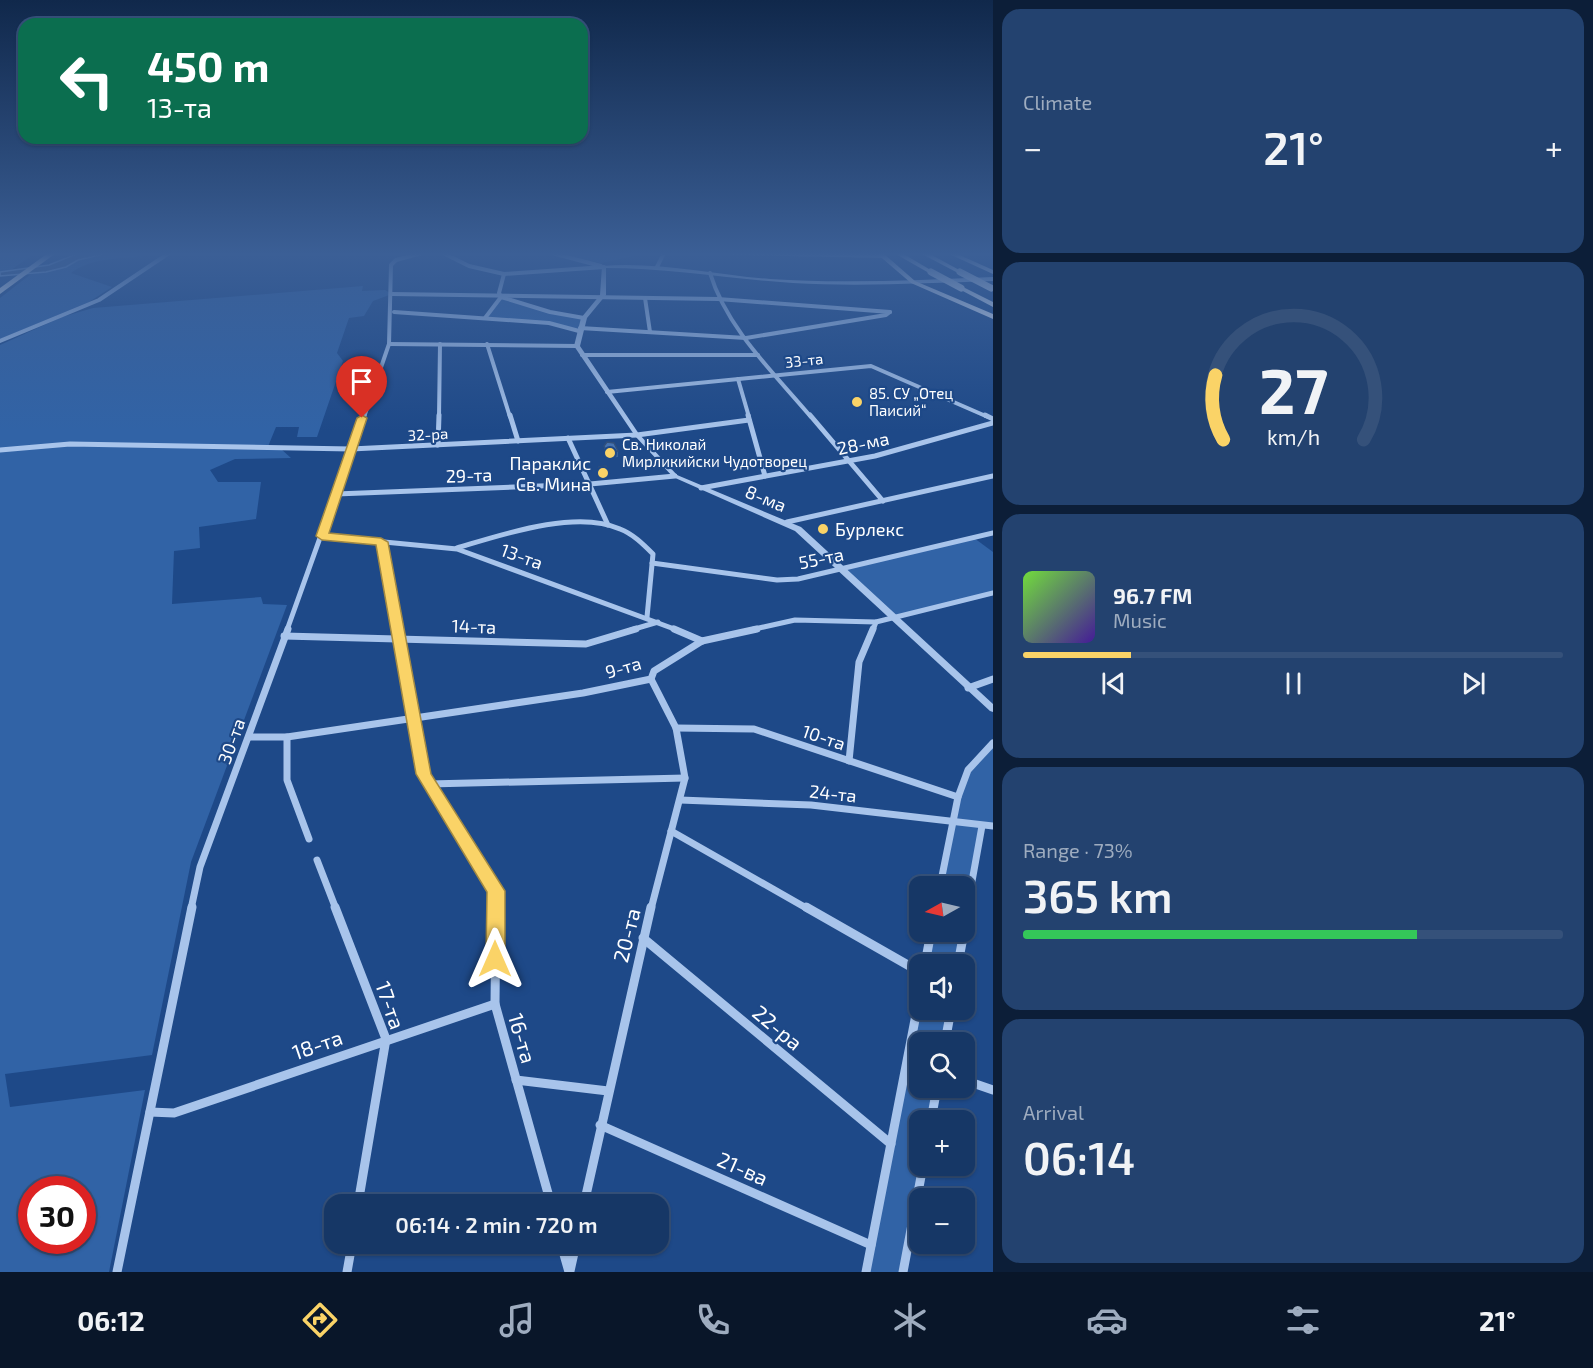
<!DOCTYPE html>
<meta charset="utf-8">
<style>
:root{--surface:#163766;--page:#23426f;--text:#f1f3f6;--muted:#9eacbf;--line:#35517a;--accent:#fad367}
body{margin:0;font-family:"Exo 2",sans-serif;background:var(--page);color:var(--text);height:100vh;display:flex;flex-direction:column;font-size:22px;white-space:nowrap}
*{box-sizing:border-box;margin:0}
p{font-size:20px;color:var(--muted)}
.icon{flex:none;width:33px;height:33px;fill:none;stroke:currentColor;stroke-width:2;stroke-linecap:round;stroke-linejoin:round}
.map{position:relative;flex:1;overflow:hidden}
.drawer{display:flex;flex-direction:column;gap:9px;padding:9px;background:#0c1e38;width:600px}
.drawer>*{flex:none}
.hud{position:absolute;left:18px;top:18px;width:570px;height:126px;border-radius:18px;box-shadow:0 2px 4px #0004,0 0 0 2px var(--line);background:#0b6e4f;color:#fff;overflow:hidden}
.needle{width:39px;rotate:262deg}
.buttons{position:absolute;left:909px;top:876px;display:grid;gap:12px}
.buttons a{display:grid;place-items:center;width:66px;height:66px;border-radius:12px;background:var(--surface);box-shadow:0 2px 4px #0004,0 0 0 2px var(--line);font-size:30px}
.speed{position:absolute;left:18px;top:1176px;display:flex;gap:12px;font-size:30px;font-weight:700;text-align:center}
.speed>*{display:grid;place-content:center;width:78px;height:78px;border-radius:50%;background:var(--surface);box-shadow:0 2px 4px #0004,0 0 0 2px var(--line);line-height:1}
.speed .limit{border:9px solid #d22;background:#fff;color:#111}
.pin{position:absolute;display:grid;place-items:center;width:51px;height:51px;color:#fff;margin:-62px -26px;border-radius:50% 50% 50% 0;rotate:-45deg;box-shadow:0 0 6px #0007}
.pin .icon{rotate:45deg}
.me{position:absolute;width:66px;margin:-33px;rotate:0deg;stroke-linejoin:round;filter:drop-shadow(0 0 4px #0008)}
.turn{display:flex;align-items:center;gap:21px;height:126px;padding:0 30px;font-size:27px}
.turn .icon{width:78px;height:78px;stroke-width:2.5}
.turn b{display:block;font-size:42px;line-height:51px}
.big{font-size:45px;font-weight:600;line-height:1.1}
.drawer .tile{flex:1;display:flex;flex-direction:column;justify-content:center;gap:9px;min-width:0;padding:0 21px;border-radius:18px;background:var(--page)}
.drawer .dial{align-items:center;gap:0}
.dial svg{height:156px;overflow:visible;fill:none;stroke:var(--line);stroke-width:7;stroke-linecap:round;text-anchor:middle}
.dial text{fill:var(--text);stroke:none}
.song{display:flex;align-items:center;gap:18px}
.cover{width:72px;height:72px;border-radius:9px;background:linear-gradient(135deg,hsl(100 70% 55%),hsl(260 70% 35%))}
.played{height:6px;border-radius:3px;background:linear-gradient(90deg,var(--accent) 20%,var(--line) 20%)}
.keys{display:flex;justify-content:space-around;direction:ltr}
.heat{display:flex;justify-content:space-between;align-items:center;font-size:33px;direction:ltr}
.charge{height:9px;border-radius:4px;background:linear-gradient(90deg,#34c759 73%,var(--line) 0)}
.trip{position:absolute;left:324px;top:1194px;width:345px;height:60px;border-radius:18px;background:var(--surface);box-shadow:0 2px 4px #0004,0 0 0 2px var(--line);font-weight:600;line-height:60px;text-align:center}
.tabs{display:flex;height:96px;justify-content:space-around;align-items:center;background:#091629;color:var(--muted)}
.tabs .icon{width:42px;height:42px}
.tabs .current{color:var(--accent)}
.tabs b{font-size:27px;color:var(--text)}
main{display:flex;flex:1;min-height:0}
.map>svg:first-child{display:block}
.green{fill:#3163a6;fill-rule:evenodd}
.water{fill:#3d5d8b;stroke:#9bbfed;stroke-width:1.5}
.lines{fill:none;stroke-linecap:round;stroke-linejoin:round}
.minor-far3{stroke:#a8c4eb;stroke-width:4}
.minor-far2{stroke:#a8c4eb;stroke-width:5}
.minor-far1{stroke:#a8c4eb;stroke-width:7}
.minor{stroke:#a8c4eb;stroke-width:9}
.tertiary{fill:#a8c4eb;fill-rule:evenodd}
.primary{fill:#ecf3fe;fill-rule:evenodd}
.motorway{fill:#fff;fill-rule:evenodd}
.primary-bridge{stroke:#ecf3fe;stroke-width:7}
.wall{fill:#3c6398}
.building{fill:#4673b1;stroke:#31507c;stroke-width:1.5}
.route{fill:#fad367;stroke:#a28943;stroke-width:1.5}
.poi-dot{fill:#fad367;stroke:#1e4988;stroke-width:2}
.labels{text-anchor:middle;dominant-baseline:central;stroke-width:4.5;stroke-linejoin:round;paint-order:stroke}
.far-street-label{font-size:15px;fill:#fff;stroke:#1e4988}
.far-poi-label{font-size:15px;fill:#fff;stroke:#1e4988;text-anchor:start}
.street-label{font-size:18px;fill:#fff;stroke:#1e4988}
.poi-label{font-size:18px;fill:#fff;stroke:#1e4988;text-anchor:end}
.near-street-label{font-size:21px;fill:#fff;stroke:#1e4988}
</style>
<main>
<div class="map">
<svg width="993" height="1272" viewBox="0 0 993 1272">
<rect width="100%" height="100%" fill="#1e4988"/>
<g class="green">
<path d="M0,253H35L11,270L0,272Z"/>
<path d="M109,253H160C130,261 96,254 71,273L112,287L89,302L0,339V298L31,274L66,267L78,260Z"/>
<path d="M559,253H648L601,263Z"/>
<path d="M363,286L362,291L385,290L392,294L373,301L364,316L349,318L337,353L343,361L317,437H297L299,427H276L267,449H281L291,458L235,459L210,470L218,482H261L256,519L199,527L200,548L174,551L172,604L261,597L263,604L287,605L191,862L152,1055L5,1074L10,1107L145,1090L109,1272H0V345L62,317L93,308ZM32,1190H82V1240H32Z"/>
<path d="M501,297L550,312L584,318L579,331L549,323L485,318Z"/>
<path d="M974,538L993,552V593L894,619L842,570Z"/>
<path d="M993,743V826H982L965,927L964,886H940L953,823L968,770Z"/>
<path d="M931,932H964L958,964H925Z"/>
<path d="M920,1010H951L945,1042H920V1088H937L930,1120H920V1166L902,1272H866Z"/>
</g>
<path class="water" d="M79,253H109L78,260L66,267L46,272L0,276V272L49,265Z"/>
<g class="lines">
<g class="minor-far3">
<path d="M443,253L469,266L504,274L604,267"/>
<path d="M552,253L601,266"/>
<path d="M732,253L882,256"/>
<path d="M657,267L664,253"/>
<path d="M710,273C727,329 774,373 811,417"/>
<path d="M504,274L499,293L501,297L550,312L584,318"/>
<path d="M392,294L718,299L890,312"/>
<path d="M645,298L650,332"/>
<path d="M394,312L549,323L579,331"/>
<path d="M485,318L501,297"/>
<path d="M580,328L746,338L886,315L890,312"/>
<path d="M0,341L99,300L169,253"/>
<path d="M389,344L577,346"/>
<path d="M487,344L510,417"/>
<path d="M582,355H758"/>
<path d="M738,379L749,417"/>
<path d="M607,392L871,366L988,417"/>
<path d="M364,417L389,344L391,265L396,260L422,253"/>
<path d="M439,417L440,344"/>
</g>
<g class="minor-far2">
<path d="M510,415L518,441"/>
<path d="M748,415L765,476"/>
<path d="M810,415L883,501"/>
<path d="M985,415L993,419"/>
<path d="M568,438L608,525"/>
<path d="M438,445L439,415"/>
<path d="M0,450L70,444L351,449L637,435L749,420"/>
<path d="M701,488L875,456L993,423"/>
<path d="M336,494L590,484L675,476"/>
<path d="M787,522L993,476"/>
<path d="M322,536L457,549L677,630"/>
<path d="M381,542L397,630"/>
<path d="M457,548C501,535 576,509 620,529C633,534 643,544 653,554L647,617"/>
<path d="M652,563L777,580L798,579L993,533"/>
<path d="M287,630L364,415"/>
<path d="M631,630L658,622"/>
<path d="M750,630L795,620L876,622L993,593"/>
<path d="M873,630L876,622"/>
</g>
<g class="minor-far1">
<path d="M397,629L424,774L496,891V909"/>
<path d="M674,629L702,641"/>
<path d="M284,636L586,644L636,629"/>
<path d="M968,688L993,679"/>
<path d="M676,728L754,729L958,797"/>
<path d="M249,737H287L583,693L651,679L654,671L702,641L757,629"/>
<path d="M287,737V780L309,839"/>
<path d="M849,761L859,662L873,629"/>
<path d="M429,784L685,778"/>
<path d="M680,800L811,805L993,826"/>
<path d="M671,831L808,909"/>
<path d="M317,860L336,909"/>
<path d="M940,886L958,797L968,770L993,743"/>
<path d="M191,909L200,867L288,629"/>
<path d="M651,909L685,778L676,728L651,679"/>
<path d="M967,909L982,826"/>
</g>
<g class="minor">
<path d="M335,907L386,1039L358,1204"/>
<path d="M496,907L495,1004L551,1204"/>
<path d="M806,907L920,972"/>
<path d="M964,927L968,907"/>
<path d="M643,938L891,1144"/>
<path d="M925,964L931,932"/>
<path d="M958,964L964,932"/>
<path d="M945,1042L951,1010"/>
<path d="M908,1061L920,1065"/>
<path d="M516,1080L608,1091"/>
<path d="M964,1080L993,1090"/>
<path d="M150,1112L174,1113L495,1004"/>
<path d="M931,1120L937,1088"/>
<path d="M600,1125L871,1245"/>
<path d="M584,1204L651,907"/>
<path d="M561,1244L569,1272"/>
<path d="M570,1271L576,1244"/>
<path d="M117,1272L192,907"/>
<path d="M347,1272L352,1244"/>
<path d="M866,1272L920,994"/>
<path d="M903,1272L923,1166"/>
</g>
<path class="tertiary" d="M602,266C655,261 717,275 770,279C844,284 919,280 993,277V281C926,283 859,287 793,283C730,279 669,268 606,268V295L587,318L580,346L639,434L677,475L801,527L993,704V712L990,711L795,531L673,477L635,436L574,346L581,318L600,295Z"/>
<g class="primary">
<path d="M876,253H883L915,281L993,314V319L911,283Z"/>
<path d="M894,253H902L934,272L929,273Z"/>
<path d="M920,253H928L963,272L958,273Z"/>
<path d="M947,253H955L993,270V274Z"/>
<path d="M959,287H963L993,302V307L959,289Z"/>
</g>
<path class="motorway" d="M48,253H56L0,294V288Z"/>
<g class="primary-bridge">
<path d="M931,272L961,288"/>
<path d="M960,272L991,288"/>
</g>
</g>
<g class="wall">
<path d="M604,446L618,451V457L607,458L604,452Z"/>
<path d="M599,467L609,473L608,476H601L598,470Z"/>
</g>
<g class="building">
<path d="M607,442L614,443L618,451L607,452L604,446Z"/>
<path d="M606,466L609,473H602L599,467Z"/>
</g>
<linearGradient id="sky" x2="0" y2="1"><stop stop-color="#10284b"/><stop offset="0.59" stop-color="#3b5f96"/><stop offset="1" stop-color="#3b5f96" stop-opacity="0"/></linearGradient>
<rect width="993" height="431" fill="url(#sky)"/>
<path class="route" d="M362,415L367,418L329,533L381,538L388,542L431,774L505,891V959L502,964L495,966L489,964L486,959L487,892L416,774L376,545L322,540L316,536L357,418Z"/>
<g class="poi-dot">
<circle cx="857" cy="402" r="6"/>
<circle cx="610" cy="453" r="6"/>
<circle cx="603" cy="473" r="6"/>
<circle cx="823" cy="529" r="6"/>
</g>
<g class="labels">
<g class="far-street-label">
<text transform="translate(804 360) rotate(-6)">33-та</text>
<text transform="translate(428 434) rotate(-3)">32-ра</text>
</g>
<g class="far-poi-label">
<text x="869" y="393">85. СУ „Отец<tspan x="869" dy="17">Паисий“</tspan></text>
<text x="622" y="444">Св. Николай<tspan x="622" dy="17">Мирликийски Чудотворец</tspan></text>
</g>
<g class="street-label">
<text transform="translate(863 443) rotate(-12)">28-ма</text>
<text transform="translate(469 475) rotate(-2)">29-та</text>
<text transform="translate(766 498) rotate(22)">8-ма</text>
<text transform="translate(522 556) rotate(20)">13-та</text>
<text transform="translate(821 558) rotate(-12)">55-та</text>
<text transform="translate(474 626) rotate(2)">14-та</text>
<text transform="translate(623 667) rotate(-16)">9-та</text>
<text transform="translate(824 737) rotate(19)">10-та</text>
<text transform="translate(231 741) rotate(-70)">30-та</text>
<text transform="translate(833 793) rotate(6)">24-та</text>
</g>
<g class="poi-label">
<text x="591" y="463">Параклис<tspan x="591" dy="21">Св. Мина</tspan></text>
<text x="835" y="529" text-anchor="start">Бурлекс</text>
</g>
<g class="near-street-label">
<text transform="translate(626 935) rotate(-76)">20-та</text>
<text transform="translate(391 1005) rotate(71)">17-та</text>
<text transform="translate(778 1027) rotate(40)">22-ра</text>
<text transform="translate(523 1038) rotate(74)">16-та</text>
<text transform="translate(317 1044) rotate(-19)">18-та</text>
<text transform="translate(743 1168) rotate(24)">21-ва</text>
</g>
</g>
</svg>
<div class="buttons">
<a><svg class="needle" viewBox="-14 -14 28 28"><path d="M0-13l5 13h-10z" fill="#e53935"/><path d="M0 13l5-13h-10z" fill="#9eacbf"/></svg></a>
<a><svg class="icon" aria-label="sound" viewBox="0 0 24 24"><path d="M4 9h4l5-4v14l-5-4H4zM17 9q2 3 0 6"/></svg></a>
<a><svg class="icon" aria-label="search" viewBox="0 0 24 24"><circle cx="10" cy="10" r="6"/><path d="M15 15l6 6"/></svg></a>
<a>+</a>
<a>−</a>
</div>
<div class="speed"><div class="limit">30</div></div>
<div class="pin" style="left:362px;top:418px;background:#d93025"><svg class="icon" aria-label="arrive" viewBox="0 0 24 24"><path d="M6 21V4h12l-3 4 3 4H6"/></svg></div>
<svg class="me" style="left:495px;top:959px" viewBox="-20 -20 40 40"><path d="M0-17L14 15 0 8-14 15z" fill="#fad367" stroke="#fff" stroke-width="4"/></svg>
<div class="trip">06:14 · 2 min · 720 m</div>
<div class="hud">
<div class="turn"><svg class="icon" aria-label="left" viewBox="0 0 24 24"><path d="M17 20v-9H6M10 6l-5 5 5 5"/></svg><div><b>450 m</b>13-та</div></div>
</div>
</div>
<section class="drawer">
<div class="tile"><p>Climate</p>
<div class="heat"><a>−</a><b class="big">21°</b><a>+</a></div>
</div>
<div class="tile dial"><svg viewBox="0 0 100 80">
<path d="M14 69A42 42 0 1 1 86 69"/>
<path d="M14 69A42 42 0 0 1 10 36" stroke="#fad367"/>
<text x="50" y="56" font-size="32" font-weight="700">27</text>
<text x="50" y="72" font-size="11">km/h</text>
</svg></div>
<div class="tile">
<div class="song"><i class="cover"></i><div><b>96.7 FM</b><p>Music</p></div></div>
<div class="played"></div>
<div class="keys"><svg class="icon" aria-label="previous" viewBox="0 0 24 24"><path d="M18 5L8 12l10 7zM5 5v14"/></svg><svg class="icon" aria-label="pause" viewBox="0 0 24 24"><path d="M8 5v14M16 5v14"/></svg><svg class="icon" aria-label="next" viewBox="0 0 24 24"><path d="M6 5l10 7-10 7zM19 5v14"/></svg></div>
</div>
<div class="tile"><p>Range · 73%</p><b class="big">365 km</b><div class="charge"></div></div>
<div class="tile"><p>Arrival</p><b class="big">06:14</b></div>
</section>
</main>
<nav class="tabs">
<b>06:12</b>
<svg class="icon current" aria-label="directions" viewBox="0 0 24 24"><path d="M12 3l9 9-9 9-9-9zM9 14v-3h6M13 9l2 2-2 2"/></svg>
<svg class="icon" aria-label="music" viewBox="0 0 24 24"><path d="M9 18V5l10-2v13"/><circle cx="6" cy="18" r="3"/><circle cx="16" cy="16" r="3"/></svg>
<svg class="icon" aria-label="phone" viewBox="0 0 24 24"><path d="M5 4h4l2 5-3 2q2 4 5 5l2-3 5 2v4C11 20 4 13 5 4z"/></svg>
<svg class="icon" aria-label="climate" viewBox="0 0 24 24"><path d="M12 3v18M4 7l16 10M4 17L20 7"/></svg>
<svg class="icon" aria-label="car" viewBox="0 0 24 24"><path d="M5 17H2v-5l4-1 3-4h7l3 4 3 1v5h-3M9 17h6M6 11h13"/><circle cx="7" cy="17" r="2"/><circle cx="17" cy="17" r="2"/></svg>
<svg class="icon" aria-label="filters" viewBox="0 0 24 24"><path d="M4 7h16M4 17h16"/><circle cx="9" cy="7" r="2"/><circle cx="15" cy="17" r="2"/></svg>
<b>21°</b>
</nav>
